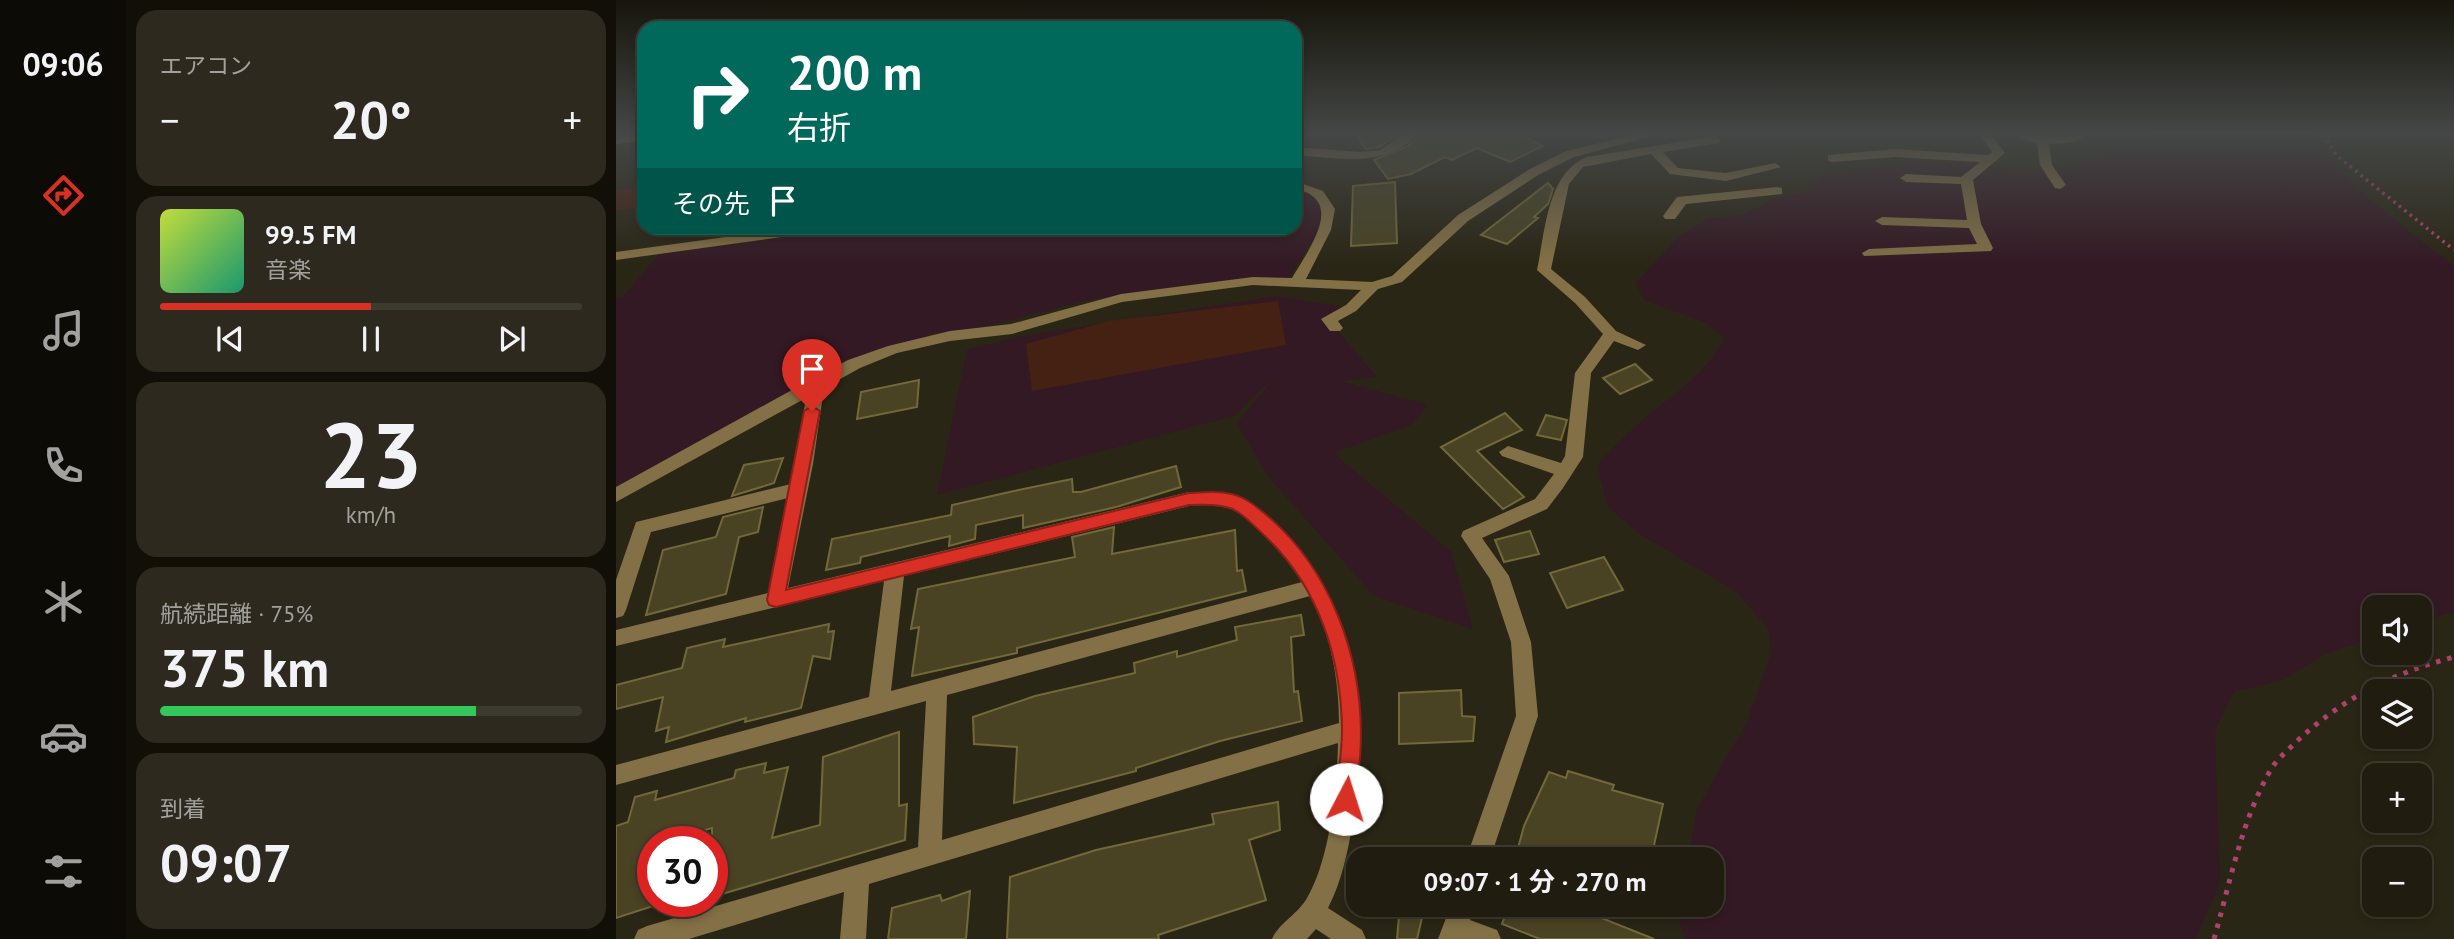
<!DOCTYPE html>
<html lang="ja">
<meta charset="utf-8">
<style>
:root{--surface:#201c10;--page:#2d291e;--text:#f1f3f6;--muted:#a2a19f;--line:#3d3a30;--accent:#d93025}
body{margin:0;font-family:"PT Sans","Noto Sans JP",sans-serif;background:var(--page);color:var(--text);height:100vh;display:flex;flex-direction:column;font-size:26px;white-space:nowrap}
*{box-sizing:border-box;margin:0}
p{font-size:23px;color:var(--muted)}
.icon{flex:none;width:38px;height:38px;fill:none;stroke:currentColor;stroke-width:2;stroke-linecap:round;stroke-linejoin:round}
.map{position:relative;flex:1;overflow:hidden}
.drawer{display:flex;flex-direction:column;gap:10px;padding:10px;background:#120f09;width:490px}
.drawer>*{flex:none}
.hud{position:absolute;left:21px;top:21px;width:665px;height:214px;border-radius:21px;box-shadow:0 4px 10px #0003,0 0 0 2px var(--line);background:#00695c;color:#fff;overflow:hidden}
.controls{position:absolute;left:1746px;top:595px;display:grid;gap:14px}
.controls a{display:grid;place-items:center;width:70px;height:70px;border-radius:14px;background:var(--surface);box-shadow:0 4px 10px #0003,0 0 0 2px var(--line);font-size:35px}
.speed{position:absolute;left:21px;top:826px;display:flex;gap:14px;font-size:35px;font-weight:700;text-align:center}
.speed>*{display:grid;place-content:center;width:91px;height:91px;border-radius:50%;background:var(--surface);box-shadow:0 4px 10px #0003,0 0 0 2px var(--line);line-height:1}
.speed .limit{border:10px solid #d22;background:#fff;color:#111}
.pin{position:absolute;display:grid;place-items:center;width:60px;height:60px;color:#fff;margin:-72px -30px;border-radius:50% 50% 50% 0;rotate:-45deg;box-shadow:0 0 7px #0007}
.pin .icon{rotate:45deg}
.me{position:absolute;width:77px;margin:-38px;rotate:5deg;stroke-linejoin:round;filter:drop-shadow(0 0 5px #0008)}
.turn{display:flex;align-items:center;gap:24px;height:147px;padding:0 35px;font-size:32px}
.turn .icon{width:91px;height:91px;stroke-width:2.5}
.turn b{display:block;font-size:49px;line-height:60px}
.then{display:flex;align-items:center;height:66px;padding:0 35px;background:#0003;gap:14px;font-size:26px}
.big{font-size:52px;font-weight:700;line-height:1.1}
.drawer .tile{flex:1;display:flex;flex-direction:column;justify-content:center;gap:10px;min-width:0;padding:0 24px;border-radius:21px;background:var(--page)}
.drawer .dial{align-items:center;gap:0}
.dial b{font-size:91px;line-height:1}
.song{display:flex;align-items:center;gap:21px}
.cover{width:84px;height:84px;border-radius:10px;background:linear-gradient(135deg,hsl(70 70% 55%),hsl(160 70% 35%))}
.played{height:7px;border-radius:4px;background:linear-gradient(90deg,var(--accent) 50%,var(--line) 50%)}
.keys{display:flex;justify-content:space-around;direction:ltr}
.heat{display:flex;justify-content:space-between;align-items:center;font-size:38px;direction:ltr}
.charge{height:10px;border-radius:5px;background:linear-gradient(90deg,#34c759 75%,var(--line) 0)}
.trip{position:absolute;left:730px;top:847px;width:378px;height:70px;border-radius:21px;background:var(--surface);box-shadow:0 4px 10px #0003,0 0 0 2px var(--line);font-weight:700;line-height:70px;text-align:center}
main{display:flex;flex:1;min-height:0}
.tabs{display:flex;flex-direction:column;width:126px;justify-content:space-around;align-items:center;background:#0d0b06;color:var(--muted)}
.tabs .icon{width:49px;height:49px}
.tabs .on{color:var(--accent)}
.tabs b{font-size:32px;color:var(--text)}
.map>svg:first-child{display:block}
.green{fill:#331923}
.water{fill:#452113}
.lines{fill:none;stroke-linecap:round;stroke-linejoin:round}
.river{fill:#452113;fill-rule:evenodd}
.building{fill:#494323;stroke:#726938;stroke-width:2}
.path-far1{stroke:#b0416e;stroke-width:3.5;stroke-dasharray:2.5 4.5;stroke-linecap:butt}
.path{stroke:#b0416e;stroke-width:5;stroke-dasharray:4.5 7;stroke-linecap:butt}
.minor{fill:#837046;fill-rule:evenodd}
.route{fill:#d93025;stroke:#8d1f18;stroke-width:2}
</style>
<main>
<nav class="tabs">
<b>09:06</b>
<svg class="icon on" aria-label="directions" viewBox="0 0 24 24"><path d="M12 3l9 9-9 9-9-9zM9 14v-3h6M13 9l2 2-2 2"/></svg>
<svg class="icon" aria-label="music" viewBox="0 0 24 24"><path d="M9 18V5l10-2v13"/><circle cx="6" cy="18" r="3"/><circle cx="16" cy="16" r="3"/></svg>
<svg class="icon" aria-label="phone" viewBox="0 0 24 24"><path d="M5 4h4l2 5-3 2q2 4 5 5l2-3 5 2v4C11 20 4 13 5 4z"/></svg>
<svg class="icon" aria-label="climate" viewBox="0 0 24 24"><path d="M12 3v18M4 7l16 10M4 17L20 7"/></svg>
<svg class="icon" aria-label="car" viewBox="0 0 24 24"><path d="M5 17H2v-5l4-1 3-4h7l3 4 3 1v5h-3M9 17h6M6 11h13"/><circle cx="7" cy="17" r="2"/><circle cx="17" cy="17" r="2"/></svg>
<svg class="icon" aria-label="filters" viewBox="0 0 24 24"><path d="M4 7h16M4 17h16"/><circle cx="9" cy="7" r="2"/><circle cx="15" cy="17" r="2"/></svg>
</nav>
<section class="drawer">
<div class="tile"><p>エアコン</p>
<div class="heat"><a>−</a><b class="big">20°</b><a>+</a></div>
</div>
<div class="tile">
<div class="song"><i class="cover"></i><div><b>99.5 FM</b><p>音楽</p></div></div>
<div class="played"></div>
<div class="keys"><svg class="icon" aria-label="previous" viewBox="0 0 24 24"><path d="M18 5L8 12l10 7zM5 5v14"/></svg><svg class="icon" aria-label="pause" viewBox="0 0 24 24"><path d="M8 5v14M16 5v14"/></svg><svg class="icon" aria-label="next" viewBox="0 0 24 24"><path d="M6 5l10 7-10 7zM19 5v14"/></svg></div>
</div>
<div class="tile dial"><b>23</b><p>km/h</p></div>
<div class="tile"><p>航続距離 · 75%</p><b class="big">375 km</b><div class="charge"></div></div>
<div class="tile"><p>到着</p><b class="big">09:07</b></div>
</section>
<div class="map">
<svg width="1838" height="939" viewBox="0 0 1838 939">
<rect width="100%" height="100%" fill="#2a2615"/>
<g class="green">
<path d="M1538,134H1691C1701,152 1710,157 1724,170C1759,206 1798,235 1838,266V612L1804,621V607H1759V637L1709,654L1667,680L1618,692L1599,731L1604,882L1580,939H1070L1062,918L1064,905H1096V859H1072L1081,809L1131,722L1155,653L1153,630L1121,592L1024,534L992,507L981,465C994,452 1006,438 1020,426C1054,395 1085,381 1109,338L1090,323L1028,300L1020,283L1063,236L1094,218L1128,215L1159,198L1188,193L1208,173L1291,163L1352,164L1407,172L1452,166Z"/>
<path d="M689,190L713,215L671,281L476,299L352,331L319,333L244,361L0,495V298L7,297L43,254L242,228H679V191Z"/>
<path d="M660,296L735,308L719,328L761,377L725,381L812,405L795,425L717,453L835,552L857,629L758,596L651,475L621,423L661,374L618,416L321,495L351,350L406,336Z"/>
</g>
<path class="water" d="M662,301L670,345L416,391L410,344L493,321Z"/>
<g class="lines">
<path class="river" d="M28,187V207L0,210V190Z"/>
</g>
<g class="building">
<path d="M740,134H783L763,147L750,149Z"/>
<path d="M806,134H903L927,146L894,162L861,148L836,160L829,157L795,174L772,179L758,160L790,147Z"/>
<path d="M779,182L781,243L735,246L737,186Z"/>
<path d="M932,183L937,189L932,204L918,217L922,218L891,244L865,235Z"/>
<path d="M1019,364L1036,380L1004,394L987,378Z"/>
<path d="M303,380L301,407L241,419L245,392Z"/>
<path d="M889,413L906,430L861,451L908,497L887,509L825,447Z"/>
<path d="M930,415L951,420L945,440L921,435Z"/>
<path d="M167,458L158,483L116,496L128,465Z"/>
<path d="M560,466L565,487L500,507L407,528V515L360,525L359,539L333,546L334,536L245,557L244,563L210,570L216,539L335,515L336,505L398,491L456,479L457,492H465Z"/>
<path d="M147,507L142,532L123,537L110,594L30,615L47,550L100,537L107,517Z"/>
<path d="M498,527L496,554L619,530L621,571L626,570L630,591L401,648V653L296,676L303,627L295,629L302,589L459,557L456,537Z"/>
<path d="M914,531L923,554L888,562L879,540Z"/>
<path d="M988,557L1007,590L951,608L934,573Z"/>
<path d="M685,615L688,635L675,637L678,692L682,691L686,721L604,741L520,768V771L398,803L401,747L358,744L357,717L419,696L519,673L518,663L561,651V657L621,640L619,627Z"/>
<path d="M213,624L212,632L218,631L214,659L197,656L185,708L129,722L130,718L50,742L53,727L40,731L47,697L0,709V685L66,668L71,648L109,639L107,647Z"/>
<path d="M845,690L846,716L859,717L857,741L783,744V693Z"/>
<path d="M283,732V806L291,804L289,840L96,897V828L49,842H37V906L0,918V826L12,822L19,797L41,791L39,800L118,778L120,770L150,763L148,773L172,767L156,838L204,825L207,757Z"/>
<path d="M952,771L998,785L996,790L1047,804L1035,859H899L908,826L933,772L950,778Z"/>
<path d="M662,802L664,830L633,840L650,900L542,935L543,939H391L394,877L480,850L598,824L596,814Z"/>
<path d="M354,891L350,939H272L276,908L324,895L326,901Z"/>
<path d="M784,905H809L801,939H781Z"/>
<path d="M893,905H953L1038,939H924L886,924Z"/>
</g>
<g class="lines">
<path class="path-far1" d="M1708,134L1720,155L1838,250"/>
<path class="path" d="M1598,939C1614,883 1625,822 1654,771C1660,760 1670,752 1679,743C1725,699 1777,673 1838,657"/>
<g class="minor">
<path d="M28,134V141L0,144V136Z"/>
<path d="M788,134H803C766,169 724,158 679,155V147L744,152L764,150Z"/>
<path d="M1021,134H1043L958,157L922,175L852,221L786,282L762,289L740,311L722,321L727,328L724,331H714L705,319L730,305L745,290L637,285L506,302L396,334L334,341L281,353L244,368L208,388L197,464L172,588L573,492C624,491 645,506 678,544C746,622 753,724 737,821C732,851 726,881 712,908L746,930L750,939H715L700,929L691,939H656C663,923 682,914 691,898C714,859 721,788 722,743L253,884L250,939H224L228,892L73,939H18L22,930L31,926L302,847L310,701L0,785V765L253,697L268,581L0,646V630L152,593L172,498L35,532L10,610L7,616L0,618V580L20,522L175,484L190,398L0,502V487L194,380L232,360L272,346L334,331L395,324L505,294L637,277L676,278C691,252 732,199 679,189V181L707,191L719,209L715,230L690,279L756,282L776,276L842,215L914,169L950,151ZM589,505C599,506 608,506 617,510C644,523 671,557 686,582L275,691L288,576L573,506ZM694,596C715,633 723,681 723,723L326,840L331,695Z"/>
<path d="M1363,134H1375L1389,153L1357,180L1365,224L1377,248L1375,251L1248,256L1246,253L1253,249L1361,244L1353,228L1266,225L1259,221L1266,217L1351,220L1345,184L1290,182L1284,178L1290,174L1345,177L1364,162L1279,157L1216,162L1212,161V155L1279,149L1372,155L1376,152Z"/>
<path d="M1393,134L1436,137L1478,134L1454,143L1433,144L1436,165L1450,185L1444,189L1439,188L1424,165L1421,144Z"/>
<path d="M1099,136L1105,140L1103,143L1047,152L1062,168L1110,173L1159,163L1165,167L1110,181L1054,174L1035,154L967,167L953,184L935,269L969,297L1000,331L1030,345L1022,350L998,341L975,373L967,457L947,488L931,509L866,538L893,576L915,642L922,716L874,859H850L900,716L895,642L874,579L845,536L847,531L919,499L938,474L886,456L883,452L892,446L945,463L949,456L959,373L987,334L959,303L921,270C929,233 931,172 971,157Z"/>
<path d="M1161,187L1166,188V194L1070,204L1059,219H1049L1047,216L1061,197Z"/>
<path d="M175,228H208L201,232L0,260V252Z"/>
<path d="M835,905H859L854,920L881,930L885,939H822Z"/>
</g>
</g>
<linearGradient id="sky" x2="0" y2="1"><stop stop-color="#17150c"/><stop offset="0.5" stop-color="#444746"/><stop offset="1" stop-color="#444746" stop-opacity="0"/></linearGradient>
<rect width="1838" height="266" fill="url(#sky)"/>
<path class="route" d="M196,406L204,411L170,590L573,493C594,492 617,489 635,503C715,560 751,663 744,758C742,774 744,792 737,806L730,809L723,806L720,799C722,776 726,752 726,729C725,658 703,589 652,539C620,508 619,503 573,505L160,607L153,605L151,600L188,411Z"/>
</svg>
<div class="controls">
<a><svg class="icon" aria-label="sound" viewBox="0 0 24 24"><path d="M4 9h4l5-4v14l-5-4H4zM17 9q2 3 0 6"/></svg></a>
<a><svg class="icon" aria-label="layers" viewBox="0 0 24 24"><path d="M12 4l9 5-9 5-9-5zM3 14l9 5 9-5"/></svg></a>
<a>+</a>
<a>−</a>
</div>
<div class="speed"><div class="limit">30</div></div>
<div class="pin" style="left:196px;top:411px;background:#d93025"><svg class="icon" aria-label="arrive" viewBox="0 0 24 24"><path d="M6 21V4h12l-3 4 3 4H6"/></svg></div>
<svg class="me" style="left:730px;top:799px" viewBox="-20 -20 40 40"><circle r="19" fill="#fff"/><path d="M0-13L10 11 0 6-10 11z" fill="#d93025"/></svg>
<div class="trip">09:07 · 1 分 · 270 m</div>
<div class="hud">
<div class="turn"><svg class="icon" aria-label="right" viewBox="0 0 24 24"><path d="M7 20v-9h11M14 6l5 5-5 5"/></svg><div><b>200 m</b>右折</div></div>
<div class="then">その先<svg class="icon" aria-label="arrive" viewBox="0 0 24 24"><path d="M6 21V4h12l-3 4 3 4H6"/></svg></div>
</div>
</div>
</main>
